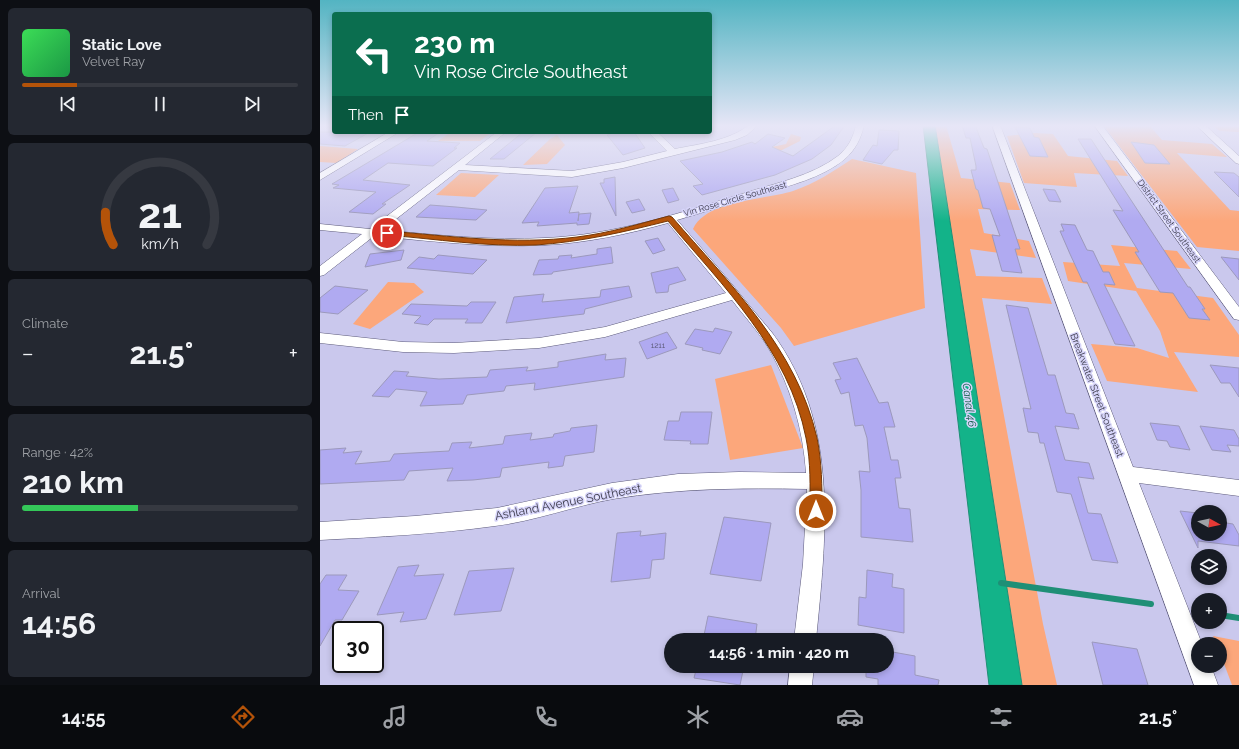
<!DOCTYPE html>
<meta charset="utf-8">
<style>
:root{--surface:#171b24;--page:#242831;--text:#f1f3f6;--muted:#9ea1a6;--line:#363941;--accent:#b45309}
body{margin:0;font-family:Raleway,sans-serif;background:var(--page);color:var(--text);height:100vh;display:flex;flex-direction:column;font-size:15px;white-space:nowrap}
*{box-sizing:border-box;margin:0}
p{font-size:13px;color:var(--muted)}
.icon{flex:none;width:22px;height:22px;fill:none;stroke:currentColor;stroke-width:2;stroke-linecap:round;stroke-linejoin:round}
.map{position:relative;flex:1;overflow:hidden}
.panel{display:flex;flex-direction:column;gap:8px;padding:8px;background:#0d0f14;width:320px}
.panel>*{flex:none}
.top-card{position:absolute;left:12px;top:12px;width:380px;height:122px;border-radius:4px;box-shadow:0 2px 6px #0003;background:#0b6e4f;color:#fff;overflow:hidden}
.needle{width:26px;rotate:98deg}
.buttons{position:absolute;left:871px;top:505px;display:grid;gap:8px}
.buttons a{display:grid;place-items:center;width:36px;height:36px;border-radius:50%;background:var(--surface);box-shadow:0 2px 6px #0003;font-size:20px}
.speed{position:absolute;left:12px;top:621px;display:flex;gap:8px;font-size:20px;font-weight:700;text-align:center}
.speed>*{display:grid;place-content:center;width:52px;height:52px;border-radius:50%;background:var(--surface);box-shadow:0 2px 6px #0003;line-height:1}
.speed .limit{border:2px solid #111;border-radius:6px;background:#fff;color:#111}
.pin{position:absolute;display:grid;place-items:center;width:34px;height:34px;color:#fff;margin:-17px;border:2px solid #fff;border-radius:50%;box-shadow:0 1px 4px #0007}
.me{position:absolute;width:44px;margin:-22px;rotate:0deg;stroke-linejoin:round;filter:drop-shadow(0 0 3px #0008)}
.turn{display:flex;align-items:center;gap:14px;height:84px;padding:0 16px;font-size:18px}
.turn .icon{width:52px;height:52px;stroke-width:2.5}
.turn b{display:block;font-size:28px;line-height:34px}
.then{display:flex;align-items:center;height:38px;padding:0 16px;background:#0003;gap:8px;font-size:15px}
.big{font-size:30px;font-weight:700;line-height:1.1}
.panel .widget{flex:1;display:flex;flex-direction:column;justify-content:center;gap:6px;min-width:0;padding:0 14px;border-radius:6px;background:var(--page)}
.panel .dial{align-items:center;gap:0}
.dial svg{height:104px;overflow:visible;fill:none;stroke:var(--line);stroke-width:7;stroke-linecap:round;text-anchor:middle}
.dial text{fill:var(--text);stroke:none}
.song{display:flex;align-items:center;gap:12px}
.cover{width:48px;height:48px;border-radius:6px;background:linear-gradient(135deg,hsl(130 70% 55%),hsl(140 70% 35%))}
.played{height:4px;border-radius:2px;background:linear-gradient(90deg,var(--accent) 20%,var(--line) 20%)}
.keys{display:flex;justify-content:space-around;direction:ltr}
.heat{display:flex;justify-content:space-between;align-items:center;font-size:22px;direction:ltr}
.charge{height:6px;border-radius:3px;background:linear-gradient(90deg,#34c759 42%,var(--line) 0)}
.trip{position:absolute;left:344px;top:633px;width:230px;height:40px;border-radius:20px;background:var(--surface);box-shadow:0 2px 6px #0003;font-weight:700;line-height:40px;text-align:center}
.menu{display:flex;height:64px;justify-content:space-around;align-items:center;background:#090b0e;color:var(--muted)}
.menu .icon{width:28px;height:28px}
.menu .selected{color:var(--accent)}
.menu b{font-size:18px;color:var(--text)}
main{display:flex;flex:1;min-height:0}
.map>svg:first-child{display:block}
.green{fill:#fca77b}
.water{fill:#13b389;stroke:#1f8f76}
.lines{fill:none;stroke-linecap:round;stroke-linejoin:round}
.stream{stroke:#1f8f76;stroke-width:6}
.building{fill:#b0aaf1;stroke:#9c99bc}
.minor-casing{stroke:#5d5b7b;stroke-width:1}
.minor{fill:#fff;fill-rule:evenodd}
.route{fill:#b45309;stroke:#753606}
.labels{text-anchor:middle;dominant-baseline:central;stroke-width:3;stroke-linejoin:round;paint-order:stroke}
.number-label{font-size:8px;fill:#585673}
.far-street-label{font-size:9px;fill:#3b3a49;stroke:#d7d5fa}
.street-label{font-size:10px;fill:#3b3a49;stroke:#d7d5fa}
.water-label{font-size:11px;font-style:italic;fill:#0e5b45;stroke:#d7d5fa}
.near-street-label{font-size:12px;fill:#3b3a49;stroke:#d7d5fa}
</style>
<main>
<section class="panel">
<div class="widget">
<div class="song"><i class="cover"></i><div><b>Static Love</b><p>Velvet Ray</p></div></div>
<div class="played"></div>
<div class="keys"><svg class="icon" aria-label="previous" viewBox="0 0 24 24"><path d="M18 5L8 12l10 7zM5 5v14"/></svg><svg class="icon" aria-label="pause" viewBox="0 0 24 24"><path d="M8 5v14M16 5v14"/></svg><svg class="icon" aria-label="next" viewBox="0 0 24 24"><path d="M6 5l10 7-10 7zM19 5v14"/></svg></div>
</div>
<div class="widget dial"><svg viewBox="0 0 100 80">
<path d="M14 69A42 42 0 1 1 86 69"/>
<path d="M14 69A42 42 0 0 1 8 44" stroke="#b45309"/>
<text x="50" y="56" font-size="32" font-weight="700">21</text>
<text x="50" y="72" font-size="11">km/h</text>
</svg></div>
<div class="widget"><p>Climate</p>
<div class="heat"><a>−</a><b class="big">21.5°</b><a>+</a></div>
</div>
<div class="widget"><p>Range · 42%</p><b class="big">210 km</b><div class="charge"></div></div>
<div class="widget"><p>Arrival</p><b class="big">14:56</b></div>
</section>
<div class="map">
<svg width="919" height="685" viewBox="0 0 919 685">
<rect width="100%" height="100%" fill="#cac8ed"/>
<g class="green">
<path d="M615,125H626L641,178L690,183L700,210L658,209L664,233L709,241L716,258L650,249L656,276L722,278L732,304L662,298L723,624L737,685H702Z"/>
<path d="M783,125H829L842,140L892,144L907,157L857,153L910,210L919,211V251L877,247Z"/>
<path d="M892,125H919V132L900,131Z"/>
<path d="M131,132H172L160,141H118Z"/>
<path d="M715,133L733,134L748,156L797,161L808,176L754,173L757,187L704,183L687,136Z"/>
<path d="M471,134L481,137L480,141L458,152L452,147L466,144Z"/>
<path d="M237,135L245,145L227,164L203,165L230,139Z"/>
<path d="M0,146L38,149L17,163L0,162Z"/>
<path d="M532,159L596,173L605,308L474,346L461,328L373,229C386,200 445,200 473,191C494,184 514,171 532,159Z"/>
<path d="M141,173L179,175L155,197L116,195Z"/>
<path d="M791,245L857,251L871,269L804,263L817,288L893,298L919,335V357L854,352L878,392L787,381L771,344L817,348L849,358L840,331L816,291L748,281L743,262L800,266Z"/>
<path d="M68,282L94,283L104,292L50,329L33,324Z"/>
<path d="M451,365L483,448L410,460L395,379Z"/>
<path d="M893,636L919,641V685H912L900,653V644H897Z"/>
</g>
<path class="water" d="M603,125H615L702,685H669Z"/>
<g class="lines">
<g class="stream">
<path d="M681,583L831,604"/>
<path d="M900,615L919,618"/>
</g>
</g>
<g class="building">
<path d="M516,125H525L511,145L492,159L455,175L382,195L373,186L383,184L360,161L402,152L432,142L435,144L448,134L465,138L452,147L473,156Z"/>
<path d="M642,125H655L664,148L667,149L700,249H695L702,273L682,271L672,235L680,236L670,209L663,208L658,190L656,189L651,170H656V166L650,138H646Z"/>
<path d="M695,127L710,128L714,137L719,138L728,157L710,156Z"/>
<path d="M559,130L579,131L578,150H574L562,164L543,160L553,145L557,146Z"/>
<path d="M0,132H50L25,146L0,144Z"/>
<path d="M99,132H120L107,141L140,143L134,148H137L113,166L68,163L43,180L90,185L62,204H66L53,214L29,212L56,192L13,188L19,185L12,184Z"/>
<path d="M203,132H217L184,159H170Z"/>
<path d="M289,132H314L325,148L303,155L287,135L291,134Z"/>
<path d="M758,139H771L868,287H870L885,309H882L890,320L869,318L853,293L840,292L815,252H819L793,210L803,211Z"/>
<path d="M811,142L834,145L850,164L825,163Z"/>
<path d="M894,172L914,173L919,177V197Z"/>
<path d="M295,177L296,216L280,183H284V179Z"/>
<path d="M258,186L249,213L259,212L258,221L259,214L271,213L269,224L257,225V223L217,226L219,222L202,223L225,188Z"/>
<path d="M353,188L359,200L348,203L342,190Z"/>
<path d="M723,189L735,190L741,202L729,201Z"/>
<path d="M319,199L325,210L312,213L306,202Z"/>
<path d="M110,205L136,207L167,210L156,220L96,217Z"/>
<path d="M741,224L755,225L767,250L773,251L783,272H789L795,285L784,284L815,346L795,344L767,282H763L750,254L740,231H744Z"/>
<path d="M338,238L345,250L333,254L325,241Z"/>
<path d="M291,247L293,263L233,272L232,274L213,275L219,260L238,259L239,256L252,255L251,258L277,254V249Z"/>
<path d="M84,250L81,260L45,267L50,254Z"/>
<path d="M118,255L167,260L153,274L87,268L99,257L114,259Z"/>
<path d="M901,257L919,259V280Z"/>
<path d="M358,267L366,280L349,285L348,292L336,293L331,273Z"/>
<path d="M15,286L48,290L18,314L0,312V298Z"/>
<path d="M309,286L312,297L265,309L264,314L186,323L194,297L224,294L222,302L245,300L280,297L281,290Z"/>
<path d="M151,302H176L162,323H145L148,319H114L108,325L94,323L101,316L82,314L91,304L147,306Z"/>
<path d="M686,305L708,308L728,375H735L746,413L754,414L759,429L735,426L745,460L769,463L774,479L758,477L768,513L781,514L798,563L772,560L751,494L737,492L724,443H720L718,433L708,432L703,408L711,409Z"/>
<path d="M395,328L412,332L400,354L382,350L383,348L365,344L375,329L393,332Z"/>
<path d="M347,332L357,348L327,359L319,342Z"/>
<path d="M286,354L285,360L306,358L304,377L214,390L215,383L186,386L184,391L147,395L143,404L100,406L107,392L76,389L69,397L52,396L74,371L89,372L86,376L119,379L167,377L170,370L208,367L206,371L238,367V362Z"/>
<path d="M537,358L559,403L568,402L575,427H564L571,460H578L581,478H575L579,508L590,509L593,542L541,537V490L539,471L550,472L547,438L543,425L535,426L529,392L521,394L515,380L521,379L513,363Z"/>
<path d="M890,365L919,368V397L910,383H901Z"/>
<path d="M361,412H392L388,444H370L371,441L344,440L348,421H359Z"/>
<path d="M830,423L859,426L870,450L850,447L847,441L837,440Z"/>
<path d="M277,425L274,452L245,456L243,466L228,468L229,462L182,468L180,477L153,480L127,481L133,468L89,471L84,480L0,484V450L26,448L23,453L42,451L35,464L70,461L74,454L129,451L132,443L152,442L149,448L183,444L185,436L212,433L210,440L233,437L234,434L250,431L251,428Z"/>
<path d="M880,426L914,430L919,439V446L907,445L911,452L892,450Z"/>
<path d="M860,511L878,513V534H900V522L913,524L919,535V546L878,541V548Z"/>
<path d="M404,517L451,523L441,581L390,574Z"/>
<path d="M321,531L320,536L346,533L344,559L332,560L330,578L291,582L297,533Z"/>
<path d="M99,565L94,576L124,574L106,619L80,622L84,612L57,615L78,567Z"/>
<path d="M194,568L181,611L134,615L149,571Z"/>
<path d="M547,570L573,574L572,587L584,589V633L538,625L539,597L546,598Z"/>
<path d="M6,575H27L18,590L39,591L22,620H15L0,646V584Z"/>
<path d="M388,616L437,624L435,640H383Z"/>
<path d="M772,642L817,649L828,685H783Z"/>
<path d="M567,651L595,656V675L619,680L618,685H558V679L546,677V666H567Z"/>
<path d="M377,666H424L420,685L374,678Z"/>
</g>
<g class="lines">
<defs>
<g id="minor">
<path d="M429,125H438L427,135L415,140L303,168L252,177L139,170L62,230C116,235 171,241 225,238C295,235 360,213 425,193C456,183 492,176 518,156C528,148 533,138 536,125H544C541,139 535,150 525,159C502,178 469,186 441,194C413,203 385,212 357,220C383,250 409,280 433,310C441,320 451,330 458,341C519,431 506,538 496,640H474L483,564L487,489C421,488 359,488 293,499C254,506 215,521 175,526C117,534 58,537 0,540V522L95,516L177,508L292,483L358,474L419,472L486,473C483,429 471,387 449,349C439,332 424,316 412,300L285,337L219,348L134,353L83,352L0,343V333L83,342L134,343L219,338L285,327L406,293L348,223C308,234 266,243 225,245C168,248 111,241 54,236L4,275L0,276V266L42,234L0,230V224L50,229L177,132H186L145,165L252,171L303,162L347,151L328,132H337L355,149C379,144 409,141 429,125Z"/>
<path d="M672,125H680L813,467L919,480V496L819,483L882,644H878V666H891L898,685H874Z"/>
<path d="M774,125H782L919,307V320L914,319Z"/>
<path d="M876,125H885L919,156V164L916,163Z"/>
<path d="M69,132H79L0,180V173Z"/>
<path d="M470,666H494L492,685H468Z"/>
</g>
</defs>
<use href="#minor" class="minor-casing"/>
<use href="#minor" class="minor"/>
</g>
<linearGradient id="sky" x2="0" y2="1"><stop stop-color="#53b4c2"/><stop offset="0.57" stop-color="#e7e6f7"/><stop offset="1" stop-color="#e7e6f7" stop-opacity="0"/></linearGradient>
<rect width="919" height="221" fill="url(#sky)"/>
<path class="route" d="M349,216L352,217C409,283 477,349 497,438C502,462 502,487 502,511L500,515L496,517L491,515L490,511C490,487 491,462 486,438C469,351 403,286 348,221C304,232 261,242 216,245C166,247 116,239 67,235L63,233L67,231C130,236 194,245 257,237C289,233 319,224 349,216Z"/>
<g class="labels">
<g class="number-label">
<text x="338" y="345">1211</text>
</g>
<g class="far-street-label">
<text transform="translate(415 199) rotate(-16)">Vin Rose Circle Southeast</text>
<text transform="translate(849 221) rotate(54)">District Street Southeast</text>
</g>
<g class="street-label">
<text transform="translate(777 395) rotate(69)">Breakwater Street Southeast</text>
</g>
<g class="water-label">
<text transform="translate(649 405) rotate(82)">Canal 46</text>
</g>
<g class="near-street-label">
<text transform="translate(248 502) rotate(-11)">Ashland Avenue Southeast</text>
</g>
</g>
</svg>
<div class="buttons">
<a><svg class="needle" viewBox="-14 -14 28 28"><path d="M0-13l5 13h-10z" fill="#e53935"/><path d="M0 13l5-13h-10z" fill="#9ea1a6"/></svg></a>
<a><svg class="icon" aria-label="layers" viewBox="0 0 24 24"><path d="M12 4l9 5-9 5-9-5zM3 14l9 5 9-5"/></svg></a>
<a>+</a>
<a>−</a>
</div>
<div class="speed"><div class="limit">30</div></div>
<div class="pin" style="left:67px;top:233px;background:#d93025"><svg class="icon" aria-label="arrive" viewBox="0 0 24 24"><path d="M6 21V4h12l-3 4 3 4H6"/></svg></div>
<svg class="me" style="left:496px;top:511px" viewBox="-20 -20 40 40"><circle r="17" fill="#b45309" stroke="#fff" stroke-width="3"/><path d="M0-11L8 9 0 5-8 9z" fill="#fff"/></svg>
<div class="trip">14:56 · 1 min · 420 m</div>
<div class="top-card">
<div class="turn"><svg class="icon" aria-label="left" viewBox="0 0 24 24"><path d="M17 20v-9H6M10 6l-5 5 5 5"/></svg><div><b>230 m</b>Vin Rose Circle Southeast</div></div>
<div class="then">Then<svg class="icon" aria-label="arrive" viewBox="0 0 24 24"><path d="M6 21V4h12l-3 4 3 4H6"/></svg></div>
</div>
</div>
</main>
<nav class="menu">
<b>14:55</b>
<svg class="icon selected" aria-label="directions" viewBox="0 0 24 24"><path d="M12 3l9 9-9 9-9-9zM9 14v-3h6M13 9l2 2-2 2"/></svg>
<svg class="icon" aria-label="music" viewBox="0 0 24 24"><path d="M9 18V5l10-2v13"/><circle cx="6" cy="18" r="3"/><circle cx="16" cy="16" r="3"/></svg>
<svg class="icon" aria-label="phone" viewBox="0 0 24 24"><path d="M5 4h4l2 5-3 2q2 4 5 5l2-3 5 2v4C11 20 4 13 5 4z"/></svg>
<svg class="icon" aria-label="climate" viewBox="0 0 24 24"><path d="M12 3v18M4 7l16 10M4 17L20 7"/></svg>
<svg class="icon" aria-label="car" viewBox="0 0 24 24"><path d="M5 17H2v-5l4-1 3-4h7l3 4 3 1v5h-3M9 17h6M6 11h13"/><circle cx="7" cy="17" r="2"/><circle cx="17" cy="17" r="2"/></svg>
<svg class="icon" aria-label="filters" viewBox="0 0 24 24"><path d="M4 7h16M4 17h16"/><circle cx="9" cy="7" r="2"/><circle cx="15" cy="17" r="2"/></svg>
<b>21.5°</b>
</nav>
